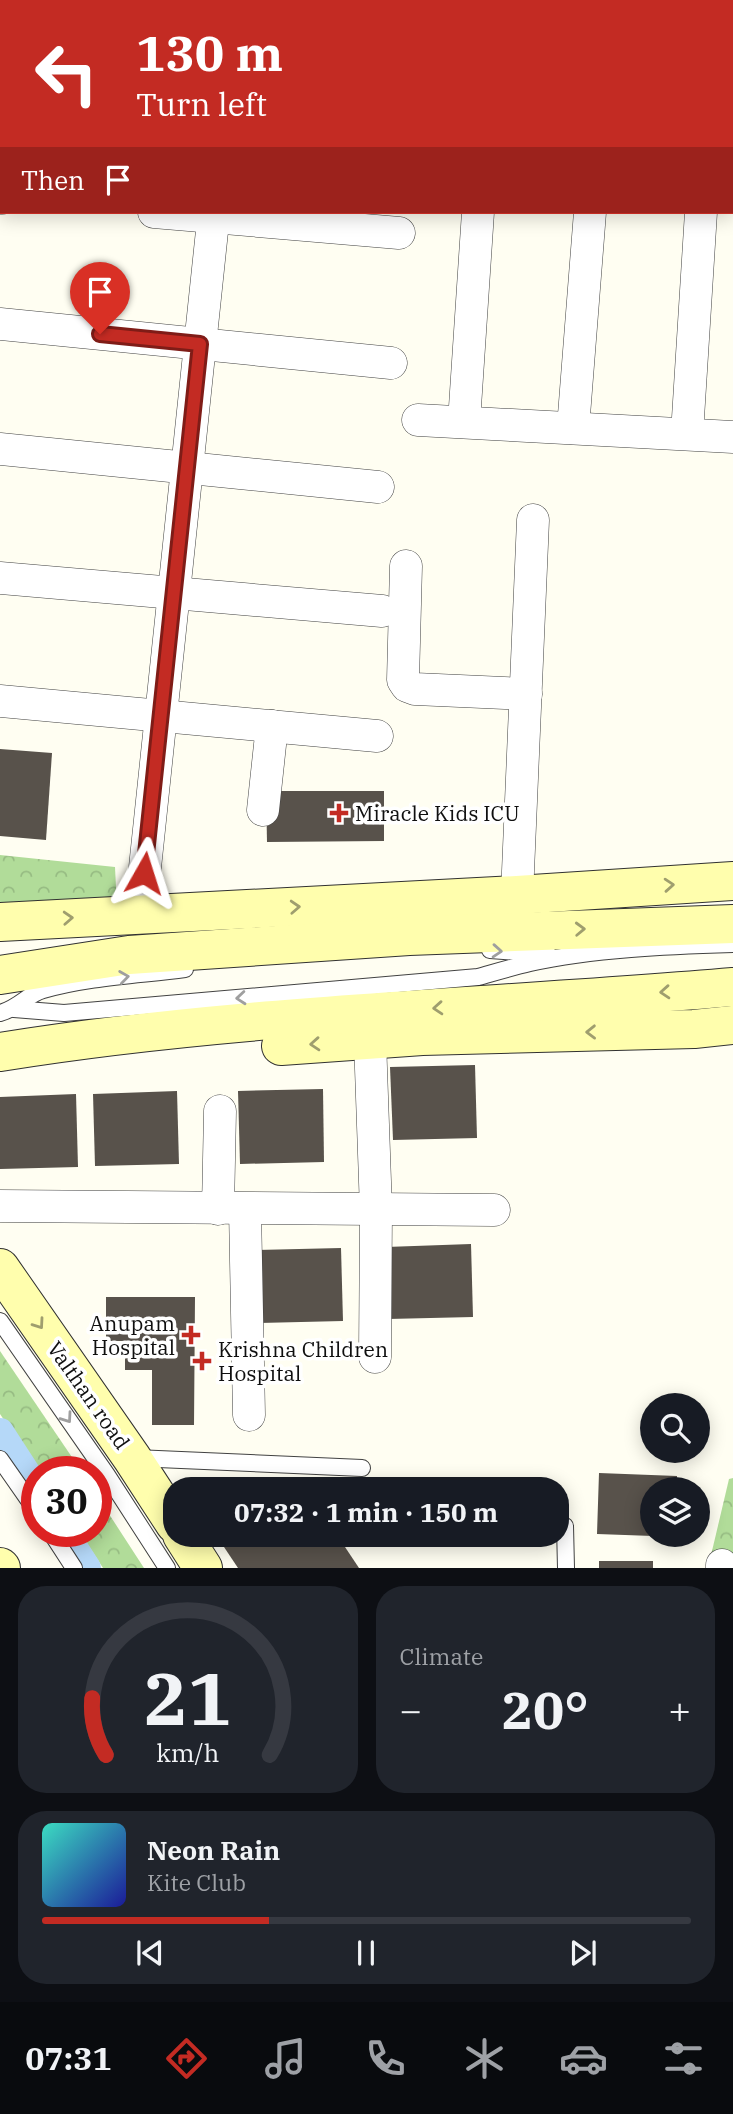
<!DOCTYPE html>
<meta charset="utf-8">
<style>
:root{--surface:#171b24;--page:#20242c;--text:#f1f3f6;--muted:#9ea1a6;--line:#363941;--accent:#c32b23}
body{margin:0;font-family:"IBM Plex Serif",serif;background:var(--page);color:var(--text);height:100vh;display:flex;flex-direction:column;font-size:26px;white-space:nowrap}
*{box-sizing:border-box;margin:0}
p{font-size:23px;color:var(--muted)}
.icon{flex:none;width:38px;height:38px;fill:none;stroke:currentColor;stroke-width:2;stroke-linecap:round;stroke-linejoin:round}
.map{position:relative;height:1568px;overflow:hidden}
.side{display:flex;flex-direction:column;gap:18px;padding:18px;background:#0d0f14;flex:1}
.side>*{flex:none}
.hud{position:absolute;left:0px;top:0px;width:733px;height:214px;box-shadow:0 4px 18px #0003;background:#c32b23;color:#fff;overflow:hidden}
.buttons{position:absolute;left:640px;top:1393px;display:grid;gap:14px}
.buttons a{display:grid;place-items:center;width:70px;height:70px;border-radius:50%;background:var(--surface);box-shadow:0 4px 18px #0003;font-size:35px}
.speed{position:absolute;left:21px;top:1456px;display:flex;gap:14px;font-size:35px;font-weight:700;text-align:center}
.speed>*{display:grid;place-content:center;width:91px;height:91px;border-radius:50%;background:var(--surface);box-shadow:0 4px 18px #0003;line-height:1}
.speed .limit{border:10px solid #d22;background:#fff;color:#111}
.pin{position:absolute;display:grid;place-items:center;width:60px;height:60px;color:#fff;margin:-72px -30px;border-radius:50% 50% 50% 0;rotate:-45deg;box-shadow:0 0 7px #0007}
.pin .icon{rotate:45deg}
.me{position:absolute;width:77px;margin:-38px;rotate:6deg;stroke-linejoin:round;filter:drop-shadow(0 0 5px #0008)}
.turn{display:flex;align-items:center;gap:24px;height:147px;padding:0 21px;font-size:32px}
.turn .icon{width:91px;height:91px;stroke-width:2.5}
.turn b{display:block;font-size:49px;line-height:60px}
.then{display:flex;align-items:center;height:66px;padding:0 21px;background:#0003;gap:14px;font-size:26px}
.big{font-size:52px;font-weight:700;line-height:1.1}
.side .card{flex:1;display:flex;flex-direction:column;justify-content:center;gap:10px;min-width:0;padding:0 24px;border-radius:28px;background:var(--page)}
.side .dial{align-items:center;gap:0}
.dial svg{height:182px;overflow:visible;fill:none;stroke:var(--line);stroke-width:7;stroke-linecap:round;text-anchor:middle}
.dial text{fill:var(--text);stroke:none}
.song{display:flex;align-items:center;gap:21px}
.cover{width:84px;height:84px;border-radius:10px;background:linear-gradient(135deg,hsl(170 70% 55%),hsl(240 70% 35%))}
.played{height:7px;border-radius:4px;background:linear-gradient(90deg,var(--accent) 35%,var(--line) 35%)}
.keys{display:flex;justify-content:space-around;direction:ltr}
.heat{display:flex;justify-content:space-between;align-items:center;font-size:38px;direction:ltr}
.side .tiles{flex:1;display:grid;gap:18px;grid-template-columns:1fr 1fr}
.card:last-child{grid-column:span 2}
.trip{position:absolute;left:163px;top:1477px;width:406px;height:70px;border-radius:28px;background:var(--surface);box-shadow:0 4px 18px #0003;font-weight:700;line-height:70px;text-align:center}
.dock{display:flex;height:112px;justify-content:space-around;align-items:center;background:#090b0e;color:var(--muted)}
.dock .icon{width:49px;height:49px}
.dock .active{color:var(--accent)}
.dock b{font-size:32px;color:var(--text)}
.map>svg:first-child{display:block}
.forest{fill:url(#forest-crowns)}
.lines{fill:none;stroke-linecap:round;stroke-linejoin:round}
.canal{stroke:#b5d8f8;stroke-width:28}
.building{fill:#58524b}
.lane-casing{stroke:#424242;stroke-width:18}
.street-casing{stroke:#424242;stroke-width:33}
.secondary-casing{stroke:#313131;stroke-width:40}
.lane{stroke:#fff;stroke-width:16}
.street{stroke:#fff;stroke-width:32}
.secondary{stroke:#fffead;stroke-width:38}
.oneway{stroke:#9f9e6e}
.oneway2{stroke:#9f9f9f}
.route-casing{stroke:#7f1c17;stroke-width:18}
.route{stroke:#c32b23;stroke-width:12}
.poi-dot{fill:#c32b23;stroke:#fff;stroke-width:2.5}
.labels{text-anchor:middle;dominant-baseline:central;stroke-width:7;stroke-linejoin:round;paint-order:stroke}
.poi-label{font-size:21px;fill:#0f0f0f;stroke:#fff;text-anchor:start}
.street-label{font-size:21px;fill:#0f0f0f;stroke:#fff}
</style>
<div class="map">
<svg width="733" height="1568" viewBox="0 0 733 1568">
<defs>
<pattern id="forest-crowns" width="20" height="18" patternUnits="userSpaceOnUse" patternTransform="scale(1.75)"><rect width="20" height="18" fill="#b1dc99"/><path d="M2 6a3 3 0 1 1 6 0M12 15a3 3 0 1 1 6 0" fill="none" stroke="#97bc83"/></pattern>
</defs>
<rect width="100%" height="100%" fill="#fffef2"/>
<g class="forest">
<path d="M0,855L115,867L117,908L0,911Z"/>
<path d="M0,1351L82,1472H39L0,1414Z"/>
<path d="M733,1478V1568H708L729,1479Z"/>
<path d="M96,1494L144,1568H103L79,1531H96Z"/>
</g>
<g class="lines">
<g class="canal">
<path d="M0,1432L37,1489"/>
<path d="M63,1531L87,1568"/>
</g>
</g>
<g class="building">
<path d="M0,749L52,753L46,840L0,836Z"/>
<path d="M266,791H384V841L267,842Z"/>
<path d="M475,1065L477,1138L393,1140L390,1067Z"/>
<path d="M323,1089L324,1162L240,1164L238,1091Z"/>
<path d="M177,1091L179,1164L95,1166L93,1094Z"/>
<path d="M76,1094L78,1167L0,1169V1097Z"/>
<path d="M471,1244L473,1317L388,1319L386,1247Z"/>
<path d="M341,1248L343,1321L259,1323L257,1250Z"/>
<path d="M106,1297H195L194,1425H152V1370H125V1341H106Z"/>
<path d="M599,1473L677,1476V1489H653V1536L597,1534Z"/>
<path d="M304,1483L308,1489H243V1487Z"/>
<path d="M216,1535H337L359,1568H238Z"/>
<rect x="599" y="1561" width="54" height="7"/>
</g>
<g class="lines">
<defs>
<g id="lane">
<path d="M490,950L548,954"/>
<path d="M14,1009L64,1013L478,977C496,972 513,967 530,963C593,949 668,946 733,944"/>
<path d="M0,1013C19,1008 28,994 43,990C88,977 139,975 185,969"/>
<path d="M0,1321L107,1475L167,1568"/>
<path d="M135,1458L362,1468"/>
<path d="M0,1459L37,1512"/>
<path d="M565,1526L566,1568"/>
<path d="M50,1531L74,1568"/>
</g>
<g id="street">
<path d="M19,2V0"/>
<path d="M133,2V0"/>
<path d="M262,2V0"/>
<path d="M383,2V0"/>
<path d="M512,2V0"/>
<path d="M732,61L733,62"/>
<path d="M0,74H2"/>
<path d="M732,132H733"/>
<path d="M0,198H2"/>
<path d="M154,212L399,233"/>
<path d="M0,324L391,363"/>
<path d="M418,420L733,437"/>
<path d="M464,422L478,212"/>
<path d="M573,428L590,212"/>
<path d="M687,434L701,212"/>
<path d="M0,449L378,487"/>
<path d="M406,566L403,680L407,686L415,689L526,694"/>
<path d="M0,578L382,611"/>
<path d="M0,701L377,736"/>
<path d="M263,810L272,726"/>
<path d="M517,895L533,520"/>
<path d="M140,915L214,212"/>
<path d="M370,1040L376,1210L375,1357"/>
<path d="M0,1206L494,1210"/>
<path d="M218,1209L220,1111"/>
<path d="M245,1209L249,1415"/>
<path d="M722,1565V1568"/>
</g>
<g id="secondary">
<path d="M0,922L517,895L733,881"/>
<path d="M0,975L129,955L409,936L733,924"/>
<path d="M281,1046L422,1036L694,1029L733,1025"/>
<path d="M0,1052C242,1013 489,1008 733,987"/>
<path d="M0,1268L132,1458L175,1524"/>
<path d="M182,1535L203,1568"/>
<path d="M0,1567L1,1568"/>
</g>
</defs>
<use href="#lane" class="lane-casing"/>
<use href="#street" class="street-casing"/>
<use href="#secondary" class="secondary-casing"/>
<use href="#lane" class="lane"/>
<use href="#street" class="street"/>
<use href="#secondary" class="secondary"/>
</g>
<defs><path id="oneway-chevron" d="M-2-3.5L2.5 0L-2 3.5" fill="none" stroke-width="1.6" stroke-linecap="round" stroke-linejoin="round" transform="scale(1.75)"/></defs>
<g class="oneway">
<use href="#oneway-chevron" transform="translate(669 885) rotate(-4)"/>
<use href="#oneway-chevron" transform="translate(295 907) rotate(-3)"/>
<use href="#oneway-chevron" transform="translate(68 918) rotate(-3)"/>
<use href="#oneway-chevron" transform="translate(580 929) rotate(-2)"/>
<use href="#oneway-chevron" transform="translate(665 992) rotate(176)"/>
<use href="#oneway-chevron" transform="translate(438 1008) rotate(176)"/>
<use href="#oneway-chevron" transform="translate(591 1032) rotate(179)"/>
<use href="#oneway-chevron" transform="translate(315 1044) rotate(176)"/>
<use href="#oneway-chevron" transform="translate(39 1324) rotate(55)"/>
</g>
<g class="oneway2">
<use href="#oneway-chevron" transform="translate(497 951) rotate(4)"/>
<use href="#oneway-chevron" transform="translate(124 977) rotate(-8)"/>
<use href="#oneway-chevron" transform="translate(241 998) rotate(175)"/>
<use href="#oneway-chevron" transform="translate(67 1418) rotate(55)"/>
</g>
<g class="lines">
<defs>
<path id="route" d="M100,334L200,344L144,873"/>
</defs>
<use href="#route" class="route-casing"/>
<use href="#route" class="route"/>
</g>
<g class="poi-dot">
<path d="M335.5 802.5h7v7h7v7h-7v7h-7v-7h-7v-7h7z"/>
<path d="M187.5 1324.5h7v7h7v7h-7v7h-7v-7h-7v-7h7z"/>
<path d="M198.5 1350.5h7v7h7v7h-7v7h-7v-7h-7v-7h7z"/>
</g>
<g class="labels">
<g class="poi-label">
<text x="355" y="813">Miracle Kids ICU</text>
<text x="175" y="1323" text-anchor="end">Anupam<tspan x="175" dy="24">Hospital</tspan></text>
<text x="218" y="1349">Krishna Children<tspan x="218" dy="24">Hospital</tspan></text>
</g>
<g class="street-label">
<text transform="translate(89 1395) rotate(55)">Valthan road</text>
</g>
</g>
</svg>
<div class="buttons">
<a><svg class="icon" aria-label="search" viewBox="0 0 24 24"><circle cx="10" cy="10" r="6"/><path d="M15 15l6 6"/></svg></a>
<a><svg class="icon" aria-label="layers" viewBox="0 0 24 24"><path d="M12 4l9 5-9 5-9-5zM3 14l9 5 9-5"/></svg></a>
</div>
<div class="speed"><div class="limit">30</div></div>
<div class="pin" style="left:100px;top:334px;background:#d93025"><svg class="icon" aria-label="arrive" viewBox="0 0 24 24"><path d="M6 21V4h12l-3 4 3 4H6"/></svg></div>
<svg class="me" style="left:144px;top:873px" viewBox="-20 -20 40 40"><path d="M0-17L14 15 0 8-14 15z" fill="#c32b23" stroke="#fff" stroke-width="4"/></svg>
<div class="trip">07:32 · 1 min · 150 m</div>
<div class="hud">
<div class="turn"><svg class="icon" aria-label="left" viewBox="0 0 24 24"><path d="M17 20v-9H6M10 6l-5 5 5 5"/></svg><div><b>130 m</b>Turn left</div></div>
<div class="then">Then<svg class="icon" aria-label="arrive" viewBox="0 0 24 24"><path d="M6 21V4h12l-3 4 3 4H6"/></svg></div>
</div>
</div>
<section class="side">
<div class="tiles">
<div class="card dial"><svg viewBox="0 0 100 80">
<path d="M14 69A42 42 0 1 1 86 69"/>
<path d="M14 69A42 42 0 0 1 8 44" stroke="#c32b23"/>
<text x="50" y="56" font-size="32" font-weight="700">21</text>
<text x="50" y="72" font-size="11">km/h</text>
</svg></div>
<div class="card"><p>Climate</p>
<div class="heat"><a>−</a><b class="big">20°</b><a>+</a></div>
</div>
<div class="card">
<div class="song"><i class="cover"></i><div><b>Neon Rain</b><p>Kite Club</p></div></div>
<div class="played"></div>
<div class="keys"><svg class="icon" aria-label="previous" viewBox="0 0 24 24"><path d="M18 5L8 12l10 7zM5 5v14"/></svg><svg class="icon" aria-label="pause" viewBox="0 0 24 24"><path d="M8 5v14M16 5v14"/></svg><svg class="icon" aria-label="next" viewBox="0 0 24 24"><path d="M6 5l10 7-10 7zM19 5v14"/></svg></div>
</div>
</div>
</section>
<nav class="dock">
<b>07:31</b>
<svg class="icon active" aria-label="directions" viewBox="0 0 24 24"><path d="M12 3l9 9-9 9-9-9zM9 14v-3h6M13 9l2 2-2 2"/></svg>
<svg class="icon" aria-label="music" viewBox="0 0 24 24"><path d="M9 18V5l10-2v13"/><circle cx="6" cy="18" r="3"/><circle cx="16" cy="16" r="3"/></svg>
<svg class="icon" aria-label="phone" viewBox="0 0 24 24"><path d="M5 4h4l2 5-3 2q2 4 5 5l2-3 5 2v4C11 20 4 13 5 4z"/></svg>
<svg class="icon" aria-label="climate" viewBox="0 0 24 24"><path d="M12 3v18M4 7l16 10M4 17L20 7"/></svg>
<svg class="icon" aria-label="car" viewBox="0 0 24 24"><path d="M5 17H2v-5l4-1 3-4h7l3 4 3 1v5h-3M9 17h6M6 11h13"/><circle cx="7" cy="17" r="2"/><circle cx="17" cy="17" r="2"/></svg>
<svg class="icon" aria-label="filters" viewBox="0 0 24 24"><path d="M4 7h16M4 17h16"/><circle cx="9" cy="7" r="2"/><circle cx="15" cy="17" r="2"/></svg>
</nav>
